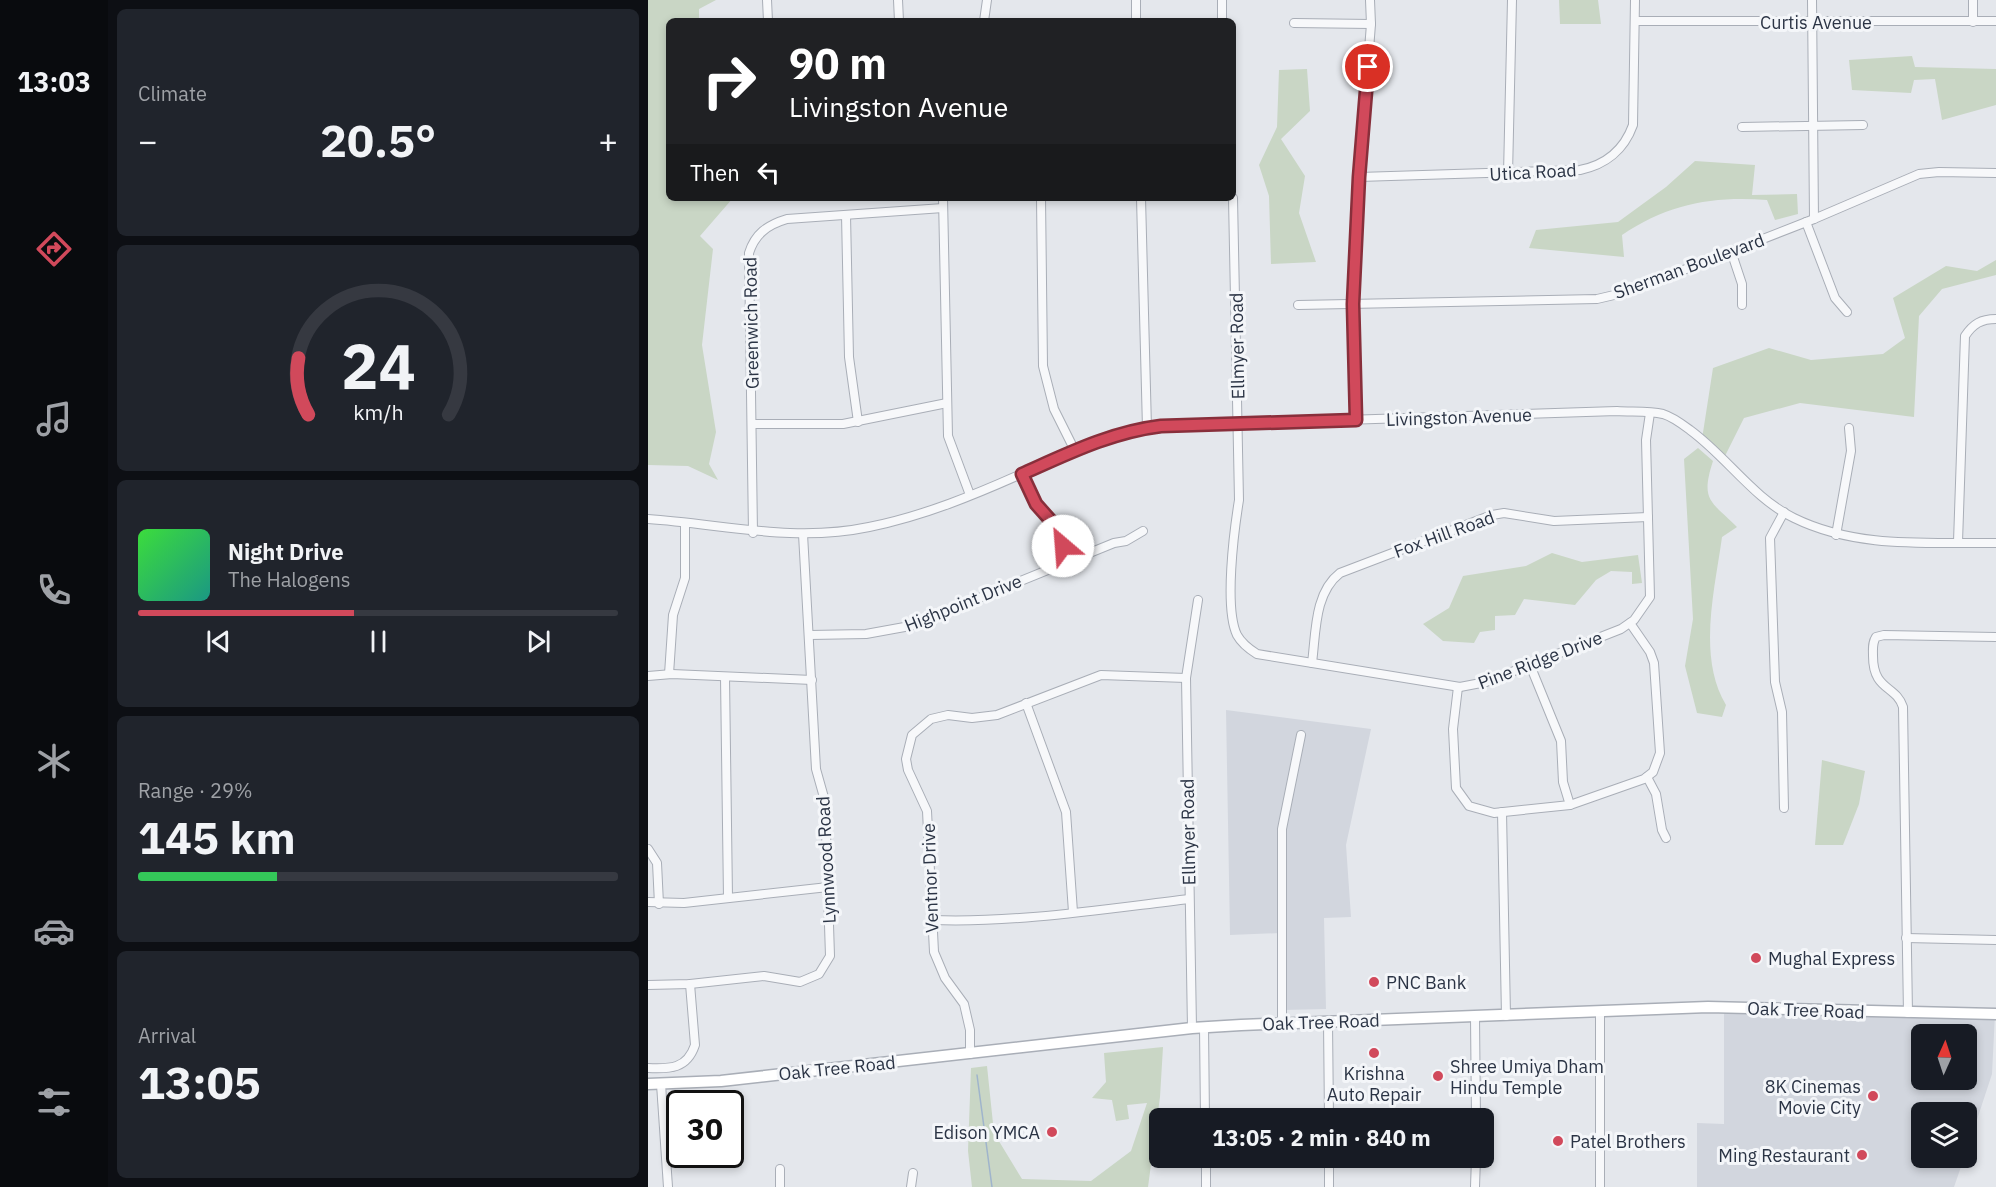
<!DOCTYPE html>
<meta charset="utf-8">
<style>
:root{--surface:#171b24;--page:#20242c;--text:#f1f3f6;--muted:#9ea1a6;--line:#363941;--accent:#d1495b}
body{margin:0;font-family:"IBM Plex Sans",sans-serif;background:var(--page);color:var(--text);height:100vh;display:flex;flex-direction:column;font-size:22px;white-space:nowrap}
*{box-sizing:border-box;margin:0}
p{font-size:20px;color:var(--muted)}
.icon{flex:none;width:33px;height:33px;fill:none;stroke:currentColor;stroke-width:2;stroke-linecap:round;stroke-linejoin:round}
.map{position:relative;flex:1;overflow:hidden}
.panel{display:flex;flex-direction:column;gap:9px;padding:9px;background:#0d0f14;width:540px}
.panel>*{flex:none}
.hud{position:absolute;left:18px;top:18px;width:570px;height:183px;border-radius:9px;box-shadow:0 3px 9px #0003;background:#202124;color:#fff;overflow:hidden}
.needle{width:39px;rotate:3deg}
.fabs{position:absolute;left:1263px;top:1024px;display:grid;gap:12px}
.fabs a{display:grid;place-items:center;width:66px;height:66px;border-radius:9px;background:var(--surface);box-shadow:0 3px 9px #0003;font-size:30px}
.speed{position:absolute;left:18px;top:1090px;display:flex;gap:12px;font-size:30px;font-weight:700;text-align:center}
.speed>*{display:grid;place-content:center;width:78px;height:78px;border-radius:50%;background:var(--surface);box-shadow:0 3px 9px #0003;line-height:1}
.speed .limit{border:3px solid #111;border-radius:9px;background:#fff;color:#111}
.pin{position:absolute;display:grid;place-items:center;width:51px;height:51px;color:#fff;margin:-26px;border:3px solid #fff;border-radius:50%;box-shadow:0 2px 6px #0007}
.me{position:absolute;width:66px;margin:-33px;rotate:333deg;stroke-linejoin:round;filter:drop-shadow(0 0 4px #0008)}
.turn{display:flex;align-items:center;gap:21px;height:126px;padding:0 24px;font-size:27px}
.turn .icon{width:78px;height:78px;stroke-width:2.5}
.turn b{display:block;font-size:42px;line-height:51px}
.then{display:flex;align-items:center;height:57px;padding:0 24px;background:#0003;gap:12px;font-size:22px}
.big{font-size:45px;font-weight:700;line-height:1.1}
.panel .widget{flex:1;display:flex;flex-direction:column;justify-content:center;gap:9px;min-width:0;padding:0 21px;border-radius:9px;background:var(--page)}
.panel .dial{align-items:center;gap:0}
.dial svg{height:156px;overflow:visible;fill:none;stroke:var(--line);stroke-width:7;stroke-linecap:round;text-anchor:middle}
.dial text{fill:var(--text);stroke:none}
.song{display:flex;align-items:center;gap:18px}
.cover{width:72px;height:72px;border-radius:9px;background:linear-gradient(135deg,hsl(120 70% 55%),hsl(170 70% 35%))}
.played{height:6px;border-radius:3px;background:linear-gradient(90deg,var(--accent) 45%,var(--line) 45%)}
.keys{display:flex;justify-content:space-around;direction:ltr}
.heat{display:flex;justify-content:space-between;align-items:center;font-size:33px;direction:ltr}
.charge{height:9px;border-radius:4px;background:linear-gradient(90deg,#34c759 29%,var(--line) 0)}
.trip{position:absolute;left:501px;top:1108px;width:345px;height:60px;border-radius:9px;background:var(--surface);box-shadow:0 3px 9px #0003;font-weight:700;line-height:60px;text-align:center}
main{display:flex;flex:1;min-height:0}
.tab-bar{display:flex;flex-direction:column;width:108px;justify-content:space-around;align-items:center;background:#090b0e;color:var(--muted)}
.tab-bar .icon{width:42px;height:42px}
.tab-bar .on{color:var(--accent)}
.tab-bar b{font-size:27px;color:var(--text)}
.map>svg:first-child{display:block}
.built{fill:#d2d6de;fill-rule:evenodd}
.green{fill:#c9d6c5}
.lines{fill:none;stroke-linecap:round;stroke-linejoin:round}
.stream{stroke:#9fb4cc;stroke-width:1.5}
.minor-casing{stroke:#a9aeb7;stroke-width:10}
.secondary-casing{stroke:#a9aeb7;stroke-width:13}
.minor{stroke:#f7f8fa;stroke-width:8}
.secondary{stroke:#fff;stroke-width:10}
.route-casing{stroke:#882f3b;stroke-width:15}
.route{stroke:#d1495b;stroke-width:10}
.poi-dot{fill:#d1495b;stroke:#f4f6f9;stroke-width:2}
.labels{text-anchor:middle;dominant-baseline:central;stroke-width:6;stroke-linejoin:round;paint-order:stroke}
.street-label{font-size:18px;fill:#2b3445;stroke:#f4f6f9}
.poi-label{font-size:18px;fill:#2b3445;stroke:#f4f6f9;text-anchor:start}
</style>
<main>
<nav class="tab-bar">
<b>13:03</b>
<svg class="icon on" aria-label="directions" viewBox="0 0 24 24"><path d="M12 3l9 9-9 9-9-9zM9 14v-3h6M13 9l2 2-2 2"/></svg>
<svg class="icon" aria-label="music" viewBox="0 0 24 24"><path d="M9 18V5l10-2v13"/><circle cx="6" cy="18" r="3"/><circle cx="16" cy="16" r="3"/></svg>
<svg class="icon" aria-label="phone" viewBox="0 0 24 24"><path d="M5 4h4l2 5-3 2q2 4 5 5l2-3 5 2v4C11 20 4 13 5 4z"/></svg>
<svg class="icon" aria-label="climate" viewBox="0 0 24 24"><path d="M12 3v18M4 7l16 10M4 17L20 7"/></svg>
<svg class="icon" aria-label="car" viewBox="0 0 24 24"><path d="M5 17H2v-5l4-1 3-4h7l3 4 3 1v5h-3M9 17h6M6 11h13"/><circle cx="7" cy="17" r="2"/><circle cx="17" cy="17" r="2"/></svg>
<svg class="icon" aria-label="filters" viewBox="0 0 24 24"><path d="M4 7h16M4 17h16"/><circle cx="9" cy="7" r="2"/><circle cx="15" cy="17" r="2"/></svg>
</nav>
<section class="panel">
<div class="widget"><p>Climate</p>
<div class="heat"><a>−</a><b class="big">20.5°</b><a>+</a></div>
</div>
<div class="widget dial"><svg viewBox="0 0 100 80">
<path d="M14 69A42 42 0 1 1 86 69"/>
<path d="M14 69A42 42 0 0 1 9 40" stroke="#d1495b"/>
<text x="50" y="56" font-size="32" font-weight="700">24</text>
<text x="50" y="72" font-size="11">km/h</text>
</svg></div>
<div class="widget">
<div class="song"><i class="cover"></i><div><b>Night Drive</b><p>The Halogens</p></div></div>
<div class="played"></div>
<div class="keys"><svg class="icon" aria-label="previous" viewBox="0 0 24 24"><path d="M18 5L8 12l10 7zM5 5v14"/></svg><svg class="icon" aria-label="pause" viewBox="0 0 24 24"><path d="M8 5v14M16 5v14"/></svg><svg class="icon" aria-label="next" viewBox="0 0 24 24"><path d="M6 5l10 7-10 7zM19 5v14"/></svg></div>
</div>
<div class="widget"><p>Range · 29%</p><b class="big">145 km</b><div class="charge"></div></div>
<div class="widget"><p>Arrival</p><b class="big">13:05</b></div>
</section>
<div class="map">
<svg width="1348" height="1187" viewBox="0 0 1348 1187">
<rect width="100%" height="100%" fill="#e4e7ec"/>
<g class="built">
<path d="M578,710L723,729L698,845L703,917L676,918L678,1009L635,1010L633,933L582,935Z"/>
<path d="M1076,1008L1347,1014L1344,1074L1319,1150L1318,1113H1274V1158H1316L1306,1187H1049V1123L1076,1124ZM1274,1035H1318V1080H1274Z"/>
</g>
<g class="green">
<path d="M0,0H68L51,9V21H21V198H85L52,236L65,249L54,345L68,432L61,464L70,480L40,466L0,465Z"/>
<path d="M911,0H950L953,24H912Z"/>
<path d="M1264,56L1267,67L1348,69V105L1294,120L1287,79L1266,80L1263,93L1204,90L1201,60Z"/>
<path d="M659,69L662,111L633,139L657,176L651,213L668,262L623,264L621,196L611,165L629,127L631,70Z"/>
<path d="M1047,161L1107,165L1104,195L1149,194L1150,214L1127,220L1119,200C1064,196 1020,204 974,235L976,257L881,248L888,230L970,222L1018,187Z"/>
<path d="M1348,260V275L1294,289L1271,316L1266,417L1152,403L1096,418L1076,458L1054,439L1065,368L1121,348L1163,360L1235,354L1257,338L1245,298L1298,266L1329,271Z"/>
<path d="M1050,448L1065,461C1052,501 1063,501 1089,527L1074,537C1067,589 1049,657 1078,705L1074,717L1049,713L1037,666L1045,619L1036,459Z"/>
<path d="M904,553L934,562L990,555L994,583L984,584V572L963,571L948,580L927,605L876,599L867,615L847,616V630L832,632L826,643L795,641L775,624L801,608L815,576L878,566Z"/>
<path d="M1174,760L1217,771L1211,804L1195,845H1167Z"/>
<path d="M515,1047L512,1097L500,1187H324L320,1151L323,1068L339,1066L346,1133L374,1179L443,1181L483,1151L499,1103L479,1105L481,1119L468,1121L464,1100L444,1098L458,1082L456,1053Z"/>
</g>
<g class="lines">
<path class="stream" d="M329,1075L344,1187"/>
<defs>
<g id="minor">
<path d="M119,0L120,21"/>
<path d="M250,0L251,21"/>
<path d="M488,0V21"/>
<path d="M1164,0L1166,219"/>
<path d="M336,21L339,0"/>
<path d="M574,21V0"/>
<path d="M987,21H1348"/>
<path d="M1325,22V0"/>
<path d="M646,23L723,24"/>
<path d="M1094,127L1215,125"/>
<path d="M860,174L864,0"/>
<path d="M711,177L932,170C957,165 976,150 985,125L987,0"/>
<path d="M295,198L300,436L322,495"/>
<path d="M393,198L395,366L406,409L427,451"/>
<path d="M493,198L499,428"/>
<path d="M585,198L591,500C586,531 576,608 589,635C594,644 601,649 609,654L812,687L838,682L973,629L986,620L1002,597L998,440L1002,413"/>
<path d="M198,215L201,357L210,422"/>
<path d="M1158,222L1187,298L1199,312"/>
<path d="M1083,251L1094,284V305"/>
<path d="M650,305L949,299L979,292L1166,219L1271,174L1291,172L1348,173"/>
<path d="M708,420L705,304L711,177L723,24L722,0"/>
<path d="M104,424H195L299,403"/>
<path d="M374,474L388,504L409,532L421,561"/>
<path d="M1136,512L1122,538L1127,682L1134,712L1136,808"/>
<path d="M0,519C75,524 145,543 221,527C276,516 329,494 380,471C423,452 465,432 513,426L969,411C984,412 1001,411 1015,414C1025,417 1034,424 1042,430C1079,457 1105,498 1146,518C1209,549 1280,542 1348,543"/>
<path d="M105,533L101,253C107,234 119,225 139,219L295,208"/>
<path d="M1188,535L1203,451L1201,428"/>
<path d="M1310,542L1317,336C1325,324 1333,319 1348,319"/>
<path d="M162,635L218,634L262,626L466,543L478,541L495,531"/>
<path d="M664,663C668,633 666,593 692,573L844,515L856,513L906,521L1000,517"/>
<path d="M882,665L913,741L915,782L922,805"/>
<path d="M21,674L25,615L37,578V523"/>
<path d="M0,676L24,674L164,680"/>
<path d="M77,677L80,898"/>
<path d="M810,687L805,729L808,788L821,806L846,813L922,805L996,779L1005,772L1012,753L1006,663L1002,652L982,623"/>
<path d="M378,703L418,812L425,912"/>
<path d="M999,777L1008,794L1014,830L1018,838"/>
<path d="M854,812L858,1016"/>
<path d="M0,849L9,863L11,904"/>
<path d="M0,902L36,903L180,887"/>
<path d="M284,920C370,923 456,909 541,899"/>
<path d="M1258,938L1348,940"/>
<path d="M0,985L42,984L116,976L152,982L171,974L182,956L177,801L168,769L155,534"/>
<path d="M1260,1013L1255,707C1248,685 1225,691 1225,656C1225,649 1224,643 1228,637L1236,635L1348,637"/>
<path d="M827,1017L828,1119"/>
<path d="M680,1022L681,1119"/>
<path d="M634,1023V829L653,735"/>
<path d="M556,1027L557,1119"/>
<path d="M544,1028L538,678L550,600"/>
<path d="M322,1054V1030L316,1004L297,978L286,952L279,811L260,770L258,759L264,735L283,719L300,715L324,718L349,715L453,675L538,678"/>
<path d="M0,1068C22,1069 39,1069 47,1045L42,984"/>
<path d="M13,1084L20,1187"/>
<path d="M558,1158V1187"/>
<path d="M681,1158V1187"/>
<path d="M132,1187V1169"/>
<path d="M263,1187L265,1173"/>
<path d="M827,1187L828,1158"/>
<path d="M952,1187V1012"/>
</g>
<path id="secondary" d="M0,1084L73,1081L544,1028L593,1025L1060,1007L1348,1014"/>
</defs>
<use href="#minor" class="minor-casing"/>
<use href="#secondary" class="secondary-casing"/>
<use href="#minor" class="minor"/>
<use href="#secondary" class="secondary"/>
</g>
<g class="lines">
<defs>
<path id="route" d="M415,546L404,522L388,504L374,474C419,454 463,432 513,426L708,420L705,304L711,177L720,67"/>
</defs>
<use href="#route" class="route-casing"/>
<use href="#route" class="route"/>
</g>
<g class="poi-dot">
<circle cx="1108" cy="958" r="6"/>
<circle cx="726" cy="982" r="6"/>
<circle cx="726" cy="1053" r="6"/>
<circle cx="790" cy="1076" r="6"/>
<circle cx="1225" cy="1096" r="6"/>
<circle cx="404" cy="1132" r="6"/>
<circle cx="910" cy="1141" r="6"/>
<circle cx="1214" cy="1155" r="6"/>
</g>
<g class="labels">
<g class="street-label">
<text x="1168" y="22">Curtis Avenue</text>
<text transform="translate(885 172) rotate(-3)">Utica Road</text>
<text transform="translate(1041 266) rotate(-20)">Sherman Boulevard</text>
<text transform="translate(103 323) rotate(-91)">Greenwich Road</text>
<text transform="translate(589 346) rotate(-91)">Ellmyer Road</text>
<text transform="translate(811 417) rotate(-2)">Livingston Avenue</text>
<text transform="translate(796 534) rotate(-20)">Fox Hill Road</text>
<text transform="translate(315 603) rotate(-22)">Highpoint Drive</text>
<text transform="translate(892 660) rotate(-21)">Pine Ridge Drive</text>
<text transform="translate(540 832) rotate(-91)">Ellmyer Road</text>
<text transform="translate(178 860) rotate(-93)">Lynnwood Road</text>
<text transform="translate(282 878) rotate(-92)">Ventnor Drive</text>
<text transform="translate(1158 1010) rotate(2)">Oak Tree Road</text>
<text transform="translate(673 1022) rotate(-2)">Oak Tree Road</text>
<text transform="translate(189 1068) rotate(-6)">Oak Tree Road</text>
</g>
<g class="poi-label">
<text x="1120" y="958">Mughal Express</text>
<text x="738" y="982">PNC Bank</text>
<text x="802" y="1066">Shree Umiya Dham<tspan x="802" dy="21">Hindu Temple</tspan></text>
<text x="726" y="1073" text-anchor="middle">Krishna<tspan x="726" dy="21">Auto Repair</tspan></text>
<text x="1213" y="1086" text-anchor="end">8K Cinemas<tspan x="1213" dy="21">Movie City</tspan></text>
<text x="392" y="1132" text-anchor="end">Edison YMCA</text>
<text x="922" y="1141">Patel Brothers</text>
<text x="1202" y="1155" text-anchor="end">Ming Restaurant</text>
</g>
</g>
</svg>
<div class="fabs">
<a><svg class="needle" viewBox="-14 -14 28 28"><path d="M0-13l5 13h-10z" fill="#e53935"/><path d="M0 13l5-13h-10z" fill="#9ea1a6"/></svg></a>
<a><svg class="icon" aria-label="layers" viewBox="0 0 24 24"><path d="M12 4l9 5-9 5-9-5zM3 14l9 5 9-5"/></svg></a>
</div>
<div class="speed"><div class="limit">30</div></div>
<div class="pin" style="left:720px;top:67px;background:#d93025"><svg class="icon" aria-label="arrive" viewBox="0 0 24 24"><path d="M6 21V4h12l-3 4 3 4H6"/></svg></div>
<svg class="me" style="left:415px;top:546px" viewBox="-20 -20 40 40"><circle r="19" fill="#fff"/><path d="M0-13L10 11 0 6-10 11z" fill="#d1495b"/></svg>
<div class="trip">13:05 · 2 min · 840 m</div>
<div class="hud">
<div class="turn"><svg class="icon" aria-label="right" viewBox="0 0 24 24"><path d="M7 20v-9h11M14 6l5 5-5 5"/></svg><div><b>90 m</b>Livingston Avenue</div></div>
<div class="then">Then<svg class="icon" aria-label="left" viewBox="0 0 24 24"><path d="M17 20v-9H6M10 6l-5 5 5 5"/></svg></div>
</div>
</div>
</main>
